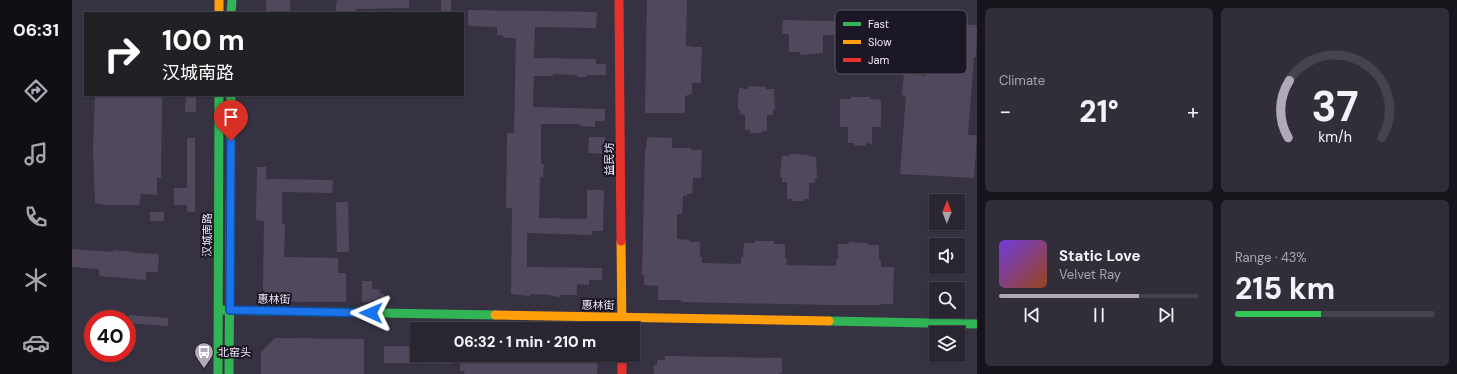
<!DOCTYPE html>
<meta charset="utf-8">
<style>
:root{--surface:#292631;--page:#312e39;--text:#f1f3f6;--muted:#a5a5ab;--line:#45434d;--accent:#afa9ba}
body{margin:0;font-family:"DM Sans","Noto Sans SC",sans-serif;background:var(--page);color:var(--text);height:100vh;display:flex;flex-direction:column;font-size:15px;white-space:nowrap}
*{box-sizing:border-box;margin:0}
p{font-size:13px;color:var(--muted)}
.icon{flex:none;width:22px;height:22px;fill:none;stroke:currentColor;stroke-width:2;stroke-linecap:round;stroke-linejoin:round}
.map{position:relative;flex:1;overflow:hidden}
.panel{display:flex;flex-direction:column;gap:8px;padding:8px;background:#17151b;width:480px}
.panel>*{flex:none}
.guide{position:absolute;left:12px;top:12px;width:380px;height:84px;border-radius:0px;box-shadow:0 1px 3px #0004,0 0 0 1px var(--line);background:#202124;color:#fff;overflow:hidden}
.needle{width:26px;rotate:1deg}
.buttons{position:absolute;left:857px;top:194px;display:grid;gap:8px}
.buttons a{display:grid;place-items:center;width:36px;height:36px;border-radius:0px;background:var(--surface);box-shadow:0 1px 3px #0004,0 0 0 1px var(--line);font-size:20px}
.speed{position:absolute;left:12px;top:310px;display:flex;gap:8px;font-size:20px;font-weight:700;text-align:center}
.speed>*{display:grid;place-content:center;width:52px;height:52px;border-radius:50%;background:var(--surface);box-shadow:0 1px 3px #0004,0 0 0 1px var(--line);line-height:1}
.speed .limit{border:6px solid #d22;background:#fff;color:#111}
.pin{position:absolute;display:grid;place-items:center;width:34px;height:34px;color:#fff;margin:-41px -17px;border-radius:50% 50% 50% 0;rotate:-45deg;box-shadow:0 0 4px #0007}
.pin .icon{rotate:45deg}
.me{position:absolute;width:44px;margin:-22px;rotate:271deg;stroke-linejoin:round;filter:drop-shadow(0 0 3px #0008)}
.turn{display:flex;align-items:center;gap:14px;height:84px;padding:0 12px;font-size:18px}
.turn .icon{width:52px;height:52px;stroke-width:2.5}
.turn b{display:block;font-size:28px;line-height:34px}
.big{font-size:30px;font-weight:800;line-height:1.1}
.panel .tile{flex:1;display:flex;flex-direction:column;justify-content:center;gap:6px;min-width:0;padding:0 14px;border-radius:6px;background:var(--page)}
.panel .dial{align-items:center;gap:0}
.dial svg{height:104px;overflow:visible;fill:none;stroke:var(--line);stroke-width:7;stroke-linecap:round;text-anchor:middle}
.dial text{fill:var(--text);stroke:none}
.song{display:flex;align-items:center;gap:12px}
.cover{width:48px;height:48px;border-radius:6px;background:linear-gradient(135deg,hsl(260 70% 55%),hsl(20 70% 35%))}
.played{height:4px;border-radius:2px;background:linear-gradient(90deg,var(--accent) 70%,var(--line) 70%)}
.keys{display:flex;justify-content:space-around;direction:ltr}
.heat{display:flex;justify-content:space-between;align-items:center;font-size:22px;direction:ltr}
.charge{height:6px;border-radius:3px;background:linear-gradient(90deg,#34c759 43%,var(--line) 0)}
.panel .tiles{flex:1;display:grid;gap:8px;grid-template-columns:repeat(2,1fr)}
.trip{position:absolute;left:338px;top:322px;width:230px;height:40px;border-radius:0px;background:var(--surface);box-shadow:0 1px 3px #0004,0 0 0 1px var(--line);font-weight:800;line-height:40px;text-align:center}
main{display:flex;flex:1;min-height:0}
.tabs{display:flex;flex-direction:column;width:72px;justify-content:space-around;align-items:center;background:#100f14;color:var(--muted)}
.tabs .icon{width:28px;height:28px}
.tabs .on{color:var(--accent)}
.tabs b{font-size:18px;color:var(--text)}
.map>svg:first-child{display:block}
.building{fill:#51485d}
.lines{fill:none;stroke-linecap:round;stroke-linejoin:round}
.fast{stroke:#30b455;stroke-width:9}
.slow{stroke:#ff9f0a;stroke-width:9}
.jam{stroke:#e5322d;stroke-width:9}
.route-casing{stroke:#114b97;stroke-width:10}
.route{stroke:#1a73e8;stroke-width:7}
.labels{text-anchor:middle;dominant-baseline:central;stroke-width:4;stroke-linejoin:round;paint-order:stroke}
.street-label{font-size:11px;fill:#efe9fb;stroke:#1c1724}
.poi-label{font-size:11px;fill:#efe9fb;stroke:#1c1724;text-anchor:start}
.key{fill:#1c1724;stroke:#5b5664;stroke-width:1}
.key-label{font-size:11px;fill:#efe9fb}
</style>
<main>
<nav class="tabs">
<b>06:31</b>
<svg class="icon on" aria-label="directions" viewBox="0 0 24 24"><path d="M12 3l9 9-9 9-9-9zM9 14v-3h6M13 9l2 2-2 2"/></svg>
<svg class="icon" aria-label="music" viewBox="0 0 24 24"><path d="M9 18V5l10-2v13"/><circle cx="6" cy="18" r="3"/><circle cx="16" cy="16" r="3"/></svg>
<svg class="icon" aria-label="phone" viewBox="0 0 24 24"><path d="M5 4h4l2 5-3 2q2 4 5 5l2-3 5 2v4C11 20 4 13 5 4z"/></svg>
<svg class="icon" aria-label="climate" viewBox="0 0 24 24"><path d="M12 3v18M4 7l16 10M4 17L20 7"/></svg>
<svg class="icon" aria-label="car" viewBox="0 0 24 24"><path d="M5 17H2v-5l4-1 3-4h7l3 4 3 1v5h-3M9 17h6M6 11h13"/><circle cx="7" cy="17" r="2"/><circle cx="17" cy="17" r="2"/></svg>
</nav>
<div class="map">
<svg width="905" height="374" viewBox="0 0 905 374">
<rect width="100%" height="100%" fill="#373241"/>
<g class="building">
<rect x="194" y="0" width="24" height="13"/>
<path d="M265,0H337V8L284,9V12L263,13Z"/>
<rect x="369" y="0" width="10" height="12"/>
<path d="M575,0H615L614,46H619V47H630L629,73V83H620V94L613,96V113H573Z"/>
<path d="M396,10L525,12L524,28L463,27L462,58L524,59V64H534V75H515L514,77H505V75L481,74V76H462L461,107L533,109V121H523V127L508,126V124H469V164H472L471,177H468L467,218L515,219V190H532L531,231H520V235L455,233V267L530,268V280H517V285L505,284V295H488V297L479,296V295L458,294V296L439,294L440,208H434L435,133H442L444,38H432L431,37V35H425V27L396,26Z"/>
<path d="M711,20L807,22V35H800L799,54H789V56L776,55V53H766V35H751V53L728,55V52H717V34H710Z"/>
<path d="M837,21L904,25L905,27L904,57H902L896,135H905L902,178L828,174L834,96L830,95L832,74L854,76L856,56H847L848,53H842V35H836Z"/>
<path d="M676,86L694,87V89H702L703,110H701V115H695V131H690V133H678V130H673V115L668,114V110H666V93H667V88L676,89Z"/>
<path d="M23,95H90L89,178H85V195L69,194L67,205H33L23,203L21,148Z"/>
<path d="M114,95H124V112H113Z"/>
<path d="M779,97H798V99L809,100V127H800V144L794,143V146L782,145V143H776V127H768V99H779Z"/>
<path d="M517,137H533V154L516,153Z"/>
<path d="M575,137L600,138V148H619V150H630L629,178H621L620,194H615V196H611L610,214H605V239L617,240V242H628V256L630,257V263L669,264V257H671L672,243H683V241H702V244H713V258H715L714,265L764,266V259H766V244H777V242L796,243V245H807V260H809V267H822L821,304H809V305H759L609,302V300H586V286L572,285V275H570L573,150H574Z"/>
<path d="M115,138H123V212H115V205H102V188H115Z"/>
<path d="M718,154L736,155V156L744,157L745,178H743V183H737V199H732V201H720V199H715V182H710V177H708L710,156H718Z"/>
<path d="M185,167H194V179L261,180L260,193L210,192V224H213L212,257L266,258V273H274V302H232L198,300L194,298L191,288L192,221L184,220Z"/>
<path d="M264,202H276L277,252H265Z"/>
<rect x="78" y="212" width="14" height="9"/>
<path d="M0,249L41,252V250L62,252V253L87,254L86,272H74V280L27,276V269L0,267Z"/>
<path d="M290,281H300V289L308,290L307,293L312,294V301L299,300V302H290Z"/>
<path d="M57,315L96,318V326L56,323Z"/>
<path d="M203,338L292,339V374H189V352Z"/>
<path d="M312,346H345V355H380V364L312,363Z"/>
<path d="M439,355H522L526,358L525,374H392L393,371H388V362L415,363V357H439Z"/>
<path d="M593,356L710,358V373H707V374H582V365H585V360H593Z"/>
</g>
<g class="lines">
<g class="fast">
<path d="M159,13L160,0"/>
<path d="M147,310L423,315"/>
<path d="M757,321L905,324"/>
<path d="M146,374L147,95"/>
<path d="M157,374L159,95"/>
</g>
<g class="slow">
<path d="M147,0V13"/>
<path d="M549,241L550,329"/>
<path d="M423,315L757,321"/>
</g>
<g class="jam">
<path d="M547,0L549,241"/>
<path d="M550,355V374"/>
</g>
</g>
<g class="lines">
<defs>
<path id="route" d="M159,141L158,310L299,313"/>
</defs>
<use href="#route" class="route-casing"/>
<use href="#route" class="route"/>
</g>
<defs>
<symbol id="bus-pin" viewBox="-11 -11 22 30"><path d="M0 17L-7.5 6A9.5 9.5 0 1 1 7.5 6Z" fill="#afa9ba" stroke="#1c1724"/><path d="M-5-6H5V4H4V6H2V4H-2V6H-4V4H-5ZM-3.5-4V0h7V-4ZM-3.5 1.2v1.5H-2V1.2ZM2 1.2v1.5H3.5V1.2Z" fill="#fff"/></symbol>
</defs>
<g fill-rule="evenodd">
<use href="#bus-pin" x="121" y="341" width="22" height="30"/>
</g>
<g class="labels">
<g class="street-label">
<text transform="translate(537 159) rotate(-90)">益民坊</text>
<text transform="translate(135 235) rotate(-90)">汉城南路</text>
<text transform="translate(202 299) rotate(1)">惠林街</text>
<text transform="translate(526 305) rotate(1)">惠林街</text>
</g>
<g class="poi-label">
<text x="146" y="352">北窑头</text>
</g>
</g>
<rect x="763" y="10" width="132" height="64" rx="6" class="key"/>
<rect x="771" y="22" width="18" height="4" fill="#30b455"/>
<rect x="771" y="40" width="18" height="4" fill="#ff9f0a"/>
<rect x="771" y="58" width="18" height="4" fill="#e5322d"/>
<g class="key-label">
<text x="796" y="28">Fast</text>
<text x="796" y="46">Slow</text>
<text x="796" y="64">Jam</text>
</g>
</svg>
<div class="buttons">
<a><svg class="needle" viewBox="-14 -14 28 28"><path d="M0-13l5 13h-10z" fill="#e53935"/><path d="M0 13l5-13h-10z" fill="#a5a5ab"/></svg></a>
<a><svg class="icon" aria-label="sound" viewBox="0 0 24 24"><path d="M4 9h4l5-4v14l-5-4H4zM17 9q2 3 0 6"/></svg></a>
<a><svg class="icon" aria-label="search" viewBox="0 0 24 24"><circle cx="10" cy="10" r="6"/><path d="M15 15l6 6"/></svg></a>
<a><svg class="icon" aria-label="layers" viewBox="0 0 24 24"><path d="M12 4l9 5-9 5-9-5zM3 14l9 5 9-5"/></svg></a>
</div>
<div class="speed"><div class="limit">40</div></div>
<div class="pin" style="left:159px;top:141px;background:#d93025"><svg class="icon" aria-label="arrive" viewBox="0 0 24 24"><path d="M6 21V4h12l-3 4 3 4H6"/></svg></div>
<svg class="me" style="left:299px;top:313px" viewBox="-20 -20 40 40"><path d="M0-17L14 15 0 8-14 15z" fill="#1a73e8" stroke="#fff" stroke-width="4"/></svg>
<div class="trip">06:32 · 1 min · 210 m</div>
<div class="guide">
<div class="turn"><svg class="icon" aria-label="right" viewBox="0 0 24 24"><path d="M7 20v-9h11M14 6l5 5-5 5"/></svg><div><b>100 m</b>汉城南路</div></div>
</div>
</div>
<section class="panel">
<div class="tiles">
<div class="tile"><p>Climate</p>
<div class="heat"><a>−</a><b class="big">21°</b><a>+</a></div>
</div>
<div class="tile dial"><svg viewBox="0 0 100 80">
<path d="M14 69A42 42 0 1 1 86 69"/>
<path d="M14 69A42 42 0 0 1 15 25" stroke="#afa9ba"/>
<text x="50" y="56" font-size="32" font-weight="700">37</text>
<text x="50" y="72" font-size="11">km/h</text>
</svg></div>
<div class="tile">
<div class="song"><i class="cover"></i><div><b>Static Love</b><p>Velvet Ray</p></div></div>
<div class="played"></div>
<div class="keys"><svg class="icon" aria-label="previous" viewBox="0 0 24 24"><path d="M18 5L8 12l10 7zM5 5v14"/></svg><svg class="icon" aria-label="pause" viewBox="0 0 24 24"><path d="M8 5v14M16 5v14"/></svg><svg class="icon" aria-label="next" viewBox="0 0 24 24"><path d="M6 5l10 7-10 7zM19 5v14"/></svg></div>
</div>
<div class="tile"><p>Range · 43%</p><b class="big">215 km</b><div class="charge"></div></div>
</div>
</section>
</main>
